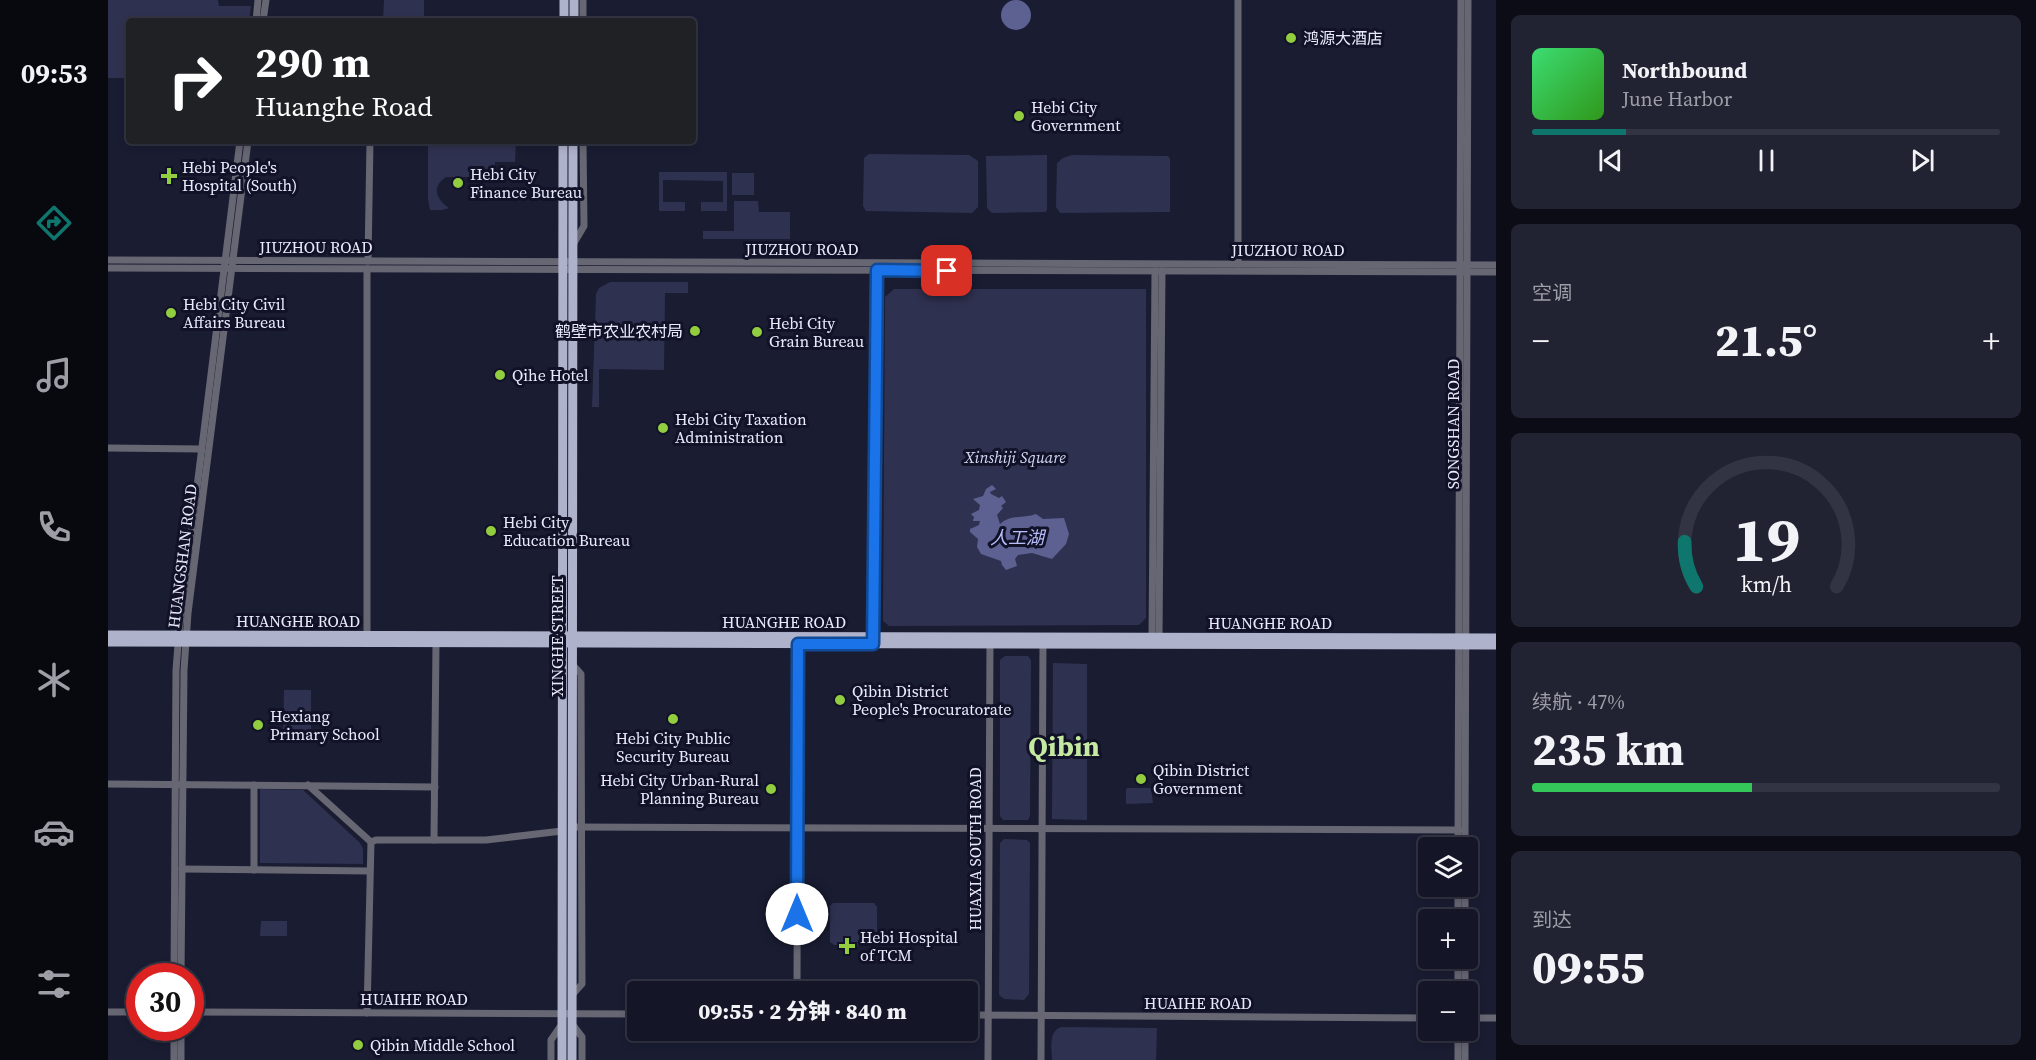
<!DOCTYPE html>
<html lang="zh">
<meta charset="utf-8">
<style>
:root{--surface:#141526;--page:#212232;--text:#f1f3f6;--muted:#9d9fa7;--line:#333443;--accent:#0f766e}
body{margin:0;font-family:"Source Serif 4","Noto Sans SC",serif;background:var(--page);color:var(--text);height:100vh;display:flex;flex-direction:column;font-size:22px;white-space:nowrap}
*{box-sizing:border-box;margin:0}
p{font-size:20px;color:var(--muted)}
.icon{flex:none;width:33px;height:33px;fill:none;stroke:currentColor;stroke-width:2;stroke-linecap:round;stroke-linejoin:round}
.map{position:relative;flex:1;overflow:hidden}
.details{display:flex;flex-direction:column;gap:15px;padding:15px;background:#0b0c15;width:540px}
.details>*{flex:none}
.guide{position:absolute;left:18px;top:18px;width:570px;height:126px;border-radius:6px;box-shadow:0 3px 9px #0003,0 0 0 2px var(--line);background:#202124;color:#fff;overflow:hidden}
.controls{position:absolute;left:1310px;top:837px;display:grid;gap:12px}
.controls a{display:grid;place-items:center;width:60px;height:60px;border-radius:6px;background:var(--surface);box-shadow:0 3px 9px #0003,0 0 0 2px var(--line);font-size:30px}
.speed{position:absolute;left:18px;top:963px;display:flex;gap:12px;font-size:30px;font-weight:700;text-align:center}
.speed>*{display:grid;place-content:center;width:78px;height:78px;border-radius:50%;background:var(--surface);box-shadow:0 3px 9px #0003,0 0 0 2px var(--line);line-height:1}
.speed .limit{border:9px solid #d22;background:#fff;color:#111}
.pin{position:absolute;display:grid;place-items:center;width:51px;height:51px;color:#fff;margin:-26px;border-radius:12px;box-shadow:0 3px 9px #0006}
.me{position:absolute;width:66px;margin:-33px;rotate:0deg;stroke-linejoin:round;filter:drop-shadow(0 0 4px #0008)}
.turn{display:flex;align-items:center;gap:21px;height:126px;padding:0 30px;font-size:27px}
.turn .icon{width:78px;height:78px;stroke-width:2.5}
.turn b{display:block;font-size:42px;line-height:51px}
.big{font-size:45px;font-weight:800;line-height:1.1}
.details .card{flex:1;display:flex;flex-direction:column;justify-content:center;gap:9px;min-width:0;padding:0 21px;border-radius:9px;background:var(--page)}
.details .dial{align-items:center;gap:0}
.dial svg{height:156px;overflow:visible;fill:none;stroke:var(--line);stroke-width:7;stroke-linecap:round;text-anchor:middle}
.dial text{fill:var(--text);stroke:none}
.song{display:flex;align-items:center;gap:18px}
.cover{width:72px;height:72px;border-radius:9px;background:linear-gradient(135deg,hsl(140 70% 55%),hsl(110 70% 35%))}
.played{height:6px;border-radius:3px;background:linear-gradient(90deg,var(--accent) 20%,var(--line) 20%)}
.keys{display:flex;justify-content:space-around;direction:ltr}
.heat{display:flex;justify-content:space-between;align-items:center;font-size:33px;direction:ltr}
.charge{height:9px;border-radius:4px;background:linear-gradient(90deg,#34c759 47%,var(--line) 0)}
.trip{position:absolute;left:519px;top:981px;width:351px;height:60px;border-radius:6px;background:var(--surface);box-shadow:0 3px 9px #0003,0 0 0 2px var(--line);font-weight:800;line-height:60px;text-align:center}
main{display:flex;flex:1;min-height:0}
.menu{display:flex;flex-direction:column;width:108px;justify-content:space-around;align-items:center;background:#08080f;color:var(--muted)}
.menu .icon{width:42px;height:42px}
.menu .active{color:var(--accent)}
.menu b{font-size:27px;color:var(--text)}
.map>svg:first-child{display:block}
.green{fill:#2f3150}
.water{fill:#5d6191}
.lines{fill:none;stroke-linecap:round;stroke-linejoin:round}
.minor{stroke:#666773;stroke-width:7}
.major{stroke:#afb2cb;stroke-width:9}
.route-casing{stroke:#114b97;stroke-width:15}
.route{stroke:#1a73e8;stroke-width:10}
.poi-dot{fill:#91cd3f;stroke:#111228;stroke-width:2}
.labels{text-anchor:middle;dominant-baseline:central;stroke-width:6;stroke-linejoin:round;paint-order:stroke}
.poi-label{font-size:16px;fill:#e9ebfb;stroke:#111228;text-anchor:start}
.street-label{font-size:16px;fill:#e9ebfb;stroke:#111228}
.park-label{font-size:16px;font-style:italic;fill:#d5d9f7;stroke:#111228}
.water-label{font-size:18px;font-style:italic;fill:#b7bef9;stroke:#111228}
.town-label{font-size:28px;font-weight:bold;fill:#c6e9a2;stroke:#111228}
</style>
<main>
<nav class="menu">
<b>09:53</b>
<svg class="icon active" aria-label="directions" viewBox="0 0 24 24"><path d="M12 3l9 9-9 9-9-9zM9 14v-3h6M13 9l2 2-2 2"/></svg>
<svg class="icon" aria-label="music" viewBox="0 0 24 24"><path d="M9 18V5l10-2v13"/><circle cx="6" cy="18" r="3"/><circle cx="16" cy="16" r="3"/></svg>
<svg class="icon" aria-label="phone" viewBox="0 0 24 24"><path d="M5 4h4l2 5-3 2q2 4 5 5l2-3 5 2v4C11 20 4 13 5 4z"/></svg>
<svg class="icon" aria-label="climate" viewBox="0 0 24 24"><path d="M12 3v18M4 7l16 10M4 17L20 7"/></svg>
<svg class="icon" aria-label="car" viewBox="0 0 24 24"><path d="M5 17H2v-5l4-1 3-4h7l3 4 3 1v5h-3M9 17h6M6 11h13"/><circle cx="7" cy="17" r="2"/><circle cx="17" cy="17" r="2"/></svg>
<svg class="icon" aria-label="filters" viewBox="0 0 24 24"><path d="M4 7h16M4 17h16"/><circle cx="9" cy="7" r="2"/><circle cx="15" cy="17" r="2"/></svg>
</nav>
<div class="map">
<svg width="1388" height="1060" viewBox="0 0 1388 1060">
<rect width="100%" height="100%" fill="#1a1c32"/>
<g class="green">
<path d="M0,0H110L111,6H143L141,21H21V78H0Z"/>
<path d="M276,0H316V21H275Z"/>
<path d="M320,141H408L407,162H387V177H338C323,187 328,199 341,208L334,210H322L320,199Z"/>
<path d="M761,154L861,155L870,161V207L864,213L758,211L755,206L756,158Z"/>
<path d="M939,155V210L937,212L884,213L879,208L878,156Z"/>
<path d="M964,155L1060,156L1062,159V212L952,213L948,207L949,163L955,158Z"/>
<path d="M551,172H619V211H593V202H615V181L555,180V202H577V211H551Z"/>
<rect x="624" y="173" width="22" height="22"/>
<path d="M626,201H650L651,212H682V239H595V231H626Z"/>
<path d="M502,282H580V293H557L556,370L491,369V407H484L488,294L491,288Z"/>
<path d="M786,289H1038V618L1031,625L781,626L775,621L777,297Z"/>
<path d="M897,656H920L923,660L922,816L920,820H895L892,816V660Z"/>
<path d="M945,663L979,664V820L944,819Z"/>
<path d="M176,690H203V738H175Z"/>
<path d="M1020,788H1043L1045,803L1019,804L1018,803V789Z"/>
<path d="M152,789L195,790L252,843L255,849V864L152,863Z"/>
<path d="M896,839L919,840L922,843L921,994L916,1000L896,999L891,995L892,843Z"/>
<path d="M725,903H766L769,907V942L765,946L726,945L722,942V906Z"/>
<path d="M153,921H179V936H152Z"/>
<path d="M953,1027L1049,1028L1048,1060H944C944,1048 940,1032 953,1027Z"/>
</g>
<g class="water">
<circle cx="908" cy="15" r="15"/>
<path d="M884,485L888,489L882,492L883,494L891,498L894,496L898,502L893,506L895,508L889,515L892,524C903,514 916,519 928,514L935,519L956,518L961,534L958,544L944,559L924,553L910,555L907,559L909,566L898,570L894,565L893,561L873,554L869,547L870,539L862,532V529L871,525L872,521H865L866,517L863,514L871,510L872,505L865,499L875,496L878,489Z"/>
</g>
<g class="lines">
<g class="minor">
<path d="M475,0V21"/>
<path d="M1130,0V264"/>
<path d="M148,21L150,0"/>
<path d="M155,21L158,0"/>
<path d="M466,243L476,226L475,141"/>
<path d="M0,260L1388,265"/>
<path d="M260,261L262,141"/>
<path d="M0,268L1388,272"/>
<path d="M259,269V636"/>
<path d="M0,448L93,449"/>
<path d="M1044,638L1047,271"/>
<path d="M1051,638L1054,271"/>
<path d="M766,639L769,270"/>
<path d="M0,784L327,787"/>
<path d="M200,785L263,842"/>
<path d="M464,827L1351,830"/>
<path d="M326,840L328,643"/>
<path d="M1350,848L1353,0"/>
<path d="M1357,848L1360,0"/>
<path d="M74,869L261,871"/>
<path d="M146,870V785"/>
<path d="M1350,920V886"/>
<path d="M1357,920V886"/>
<path d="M66,976L68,670L71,632L132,141"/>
<path d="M73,976L76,670L80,613L140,141"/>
<path d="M689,992L690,644"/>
<path d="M1350,992V958"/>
<path d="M1357,992V958"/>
<path d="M464,995L474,984L473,674L464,664"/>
<path d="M0,1012H32"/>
<path d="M82,1012L530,1014"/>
<path d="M259,1013L263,842L268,840H378L454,831"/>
<path d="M860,1015L1320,1018"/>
<path d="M1359,1018H1388"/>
<path d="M464,1024L474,1037V1060"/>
<path d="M66,1028V1060"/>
<path d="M73,1028V1060"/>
<path d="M443,1060V1040L454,1024"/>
<path d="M880,1060L882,640"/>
<path d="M933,1060L935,640"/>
<path d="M1350,1060V1030"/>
<path d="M1357,1060V1030"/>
</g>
<g class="major">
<path d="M456,21V0"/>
<path d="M466,21V0"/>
<path d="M0,635L1388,638"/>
<path d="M0,642L1388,645"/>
<path d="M454,1060L455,141"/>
<path d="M464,1060L465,141"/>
</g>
</g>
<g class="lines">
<defs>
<path id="route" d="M689,914L690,644H765L769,270L839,271"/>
</defs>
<use href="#route" class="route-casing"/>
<use href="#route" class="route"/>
</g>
<g class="poi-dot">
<circle cx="1183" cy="38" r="6"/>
<circle cx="911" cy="116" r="6"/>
<path d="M58 167h6v6h6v6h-6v6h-6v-6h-6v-6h6z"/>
<circle cx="350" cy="183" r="6"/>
<circle cx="63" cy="313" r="6"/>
<circle cx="587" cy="331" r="6"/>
<circle cx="649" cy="332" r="6"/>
<circle cx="392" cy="375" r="6"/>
<circle cx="555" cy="428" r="6"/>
<circle cx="383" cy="531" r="6"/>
<circle cx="732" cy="700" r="6"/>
<circle cx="565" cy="719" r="6"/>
<circle cx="150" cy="725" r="6"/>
<circle cx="1033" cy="779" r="6"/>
<circle cx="663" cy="789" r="6"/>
<path d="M736 937h6v6h6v6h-6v6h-6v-6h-6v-6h6z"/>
<circle cx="250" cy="1045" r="6"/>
</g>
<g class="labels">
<g class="poi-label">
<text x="1195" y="38">鸿源大酒店</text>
<text x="923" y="107">Hebi City<tspan x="923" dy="18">Government</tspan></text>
<text x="74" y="167">Hebi People's<tspan x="74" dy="18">Hospital (South)</tspan></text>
<text x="362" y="174">Hebi City<tspan x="362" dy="18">Finance Bureau</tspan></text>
<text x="75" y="304">Hebi City Civil<tspan x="75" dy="18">Affairs Bureau</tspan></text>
<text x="661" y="323">Hebi City<tspan x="661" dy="18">Grain Bureau</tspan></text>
<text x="575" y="331" text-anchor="end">鹤壁市农业农村局</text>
<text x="404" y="375">Qihe Hotel</text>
<text x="567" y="419">Hebi City Taxation<tspan x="567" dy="18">Administration</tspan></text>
<text x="395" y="522">Hebi City<tspan x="395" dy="18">Education Bureau</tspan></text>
<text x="744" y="691">Qibin District<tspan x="744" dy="18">People's Procuratorate</tspan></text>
<text x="162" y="716">Hexiang<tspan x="162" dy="18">Primary School</tspan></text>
<text x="565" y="738" text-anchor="middle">Hebi City Public<tspan x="565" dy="18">Security Bureau</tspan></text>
<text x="1045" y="770">Qibin District<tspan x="1045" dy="18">Government</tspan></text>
<text x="651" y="780" text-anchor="end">Hebi City Urban-Rural<tspan x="651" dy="18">Planning Bureau</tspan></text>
<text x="752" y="937">Hebi Hospital<tspan x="752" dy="18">of TCM</tspan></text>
<text x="262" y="1045">Qibin Middle School</text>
</g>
<g class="street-label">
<text x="208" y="247">JIUZHOU ROAD</text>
<text x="694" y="249">JIUZHOU ROAD</text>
<text x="1180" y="250">JIUZHOU ROAD</text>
<text transform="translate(1345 424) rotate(-90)">SONGSHAN ROAD</text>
<text transform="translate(74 556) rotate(-83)">HUANGSHAN ROAD</text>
<text x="190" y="621">HUANGHE ROAD</text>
<text x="676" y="622">HUANGHE ROAD</text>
<text x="1162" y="623">HUANGHE ROAD</text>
<text transform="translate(449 636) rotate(-90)">XINGHE STREET</text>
<text transform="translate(867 849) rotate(-90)">HUAXIA SOUTH ROAD</text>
<text x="306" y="999">HUAIHE ROAD</text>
<text x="1090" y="1003">HUAIHE ROAD</text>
</g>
<g class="park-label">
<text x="907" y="457">Xinshiji Square</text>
</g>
<g class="water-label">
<text x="909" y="537">人工湖</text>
</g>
<g class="town-label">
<text x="956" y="746">Qibin</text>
</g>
</g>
</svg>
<div class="controls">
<a><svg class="icon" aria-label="layers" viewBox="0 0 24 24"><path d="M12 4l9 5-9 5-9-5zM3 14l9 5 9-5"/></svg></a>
<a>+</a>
<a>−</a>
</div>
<div class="speed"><div class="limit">30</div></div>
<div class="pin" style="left:839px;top:271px;background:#d93025"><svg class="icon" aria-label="arrive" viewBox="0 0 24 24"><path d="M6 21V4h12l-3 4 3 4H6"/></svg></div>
<svg class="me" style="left:689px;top:914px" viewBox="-20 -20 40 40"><circle r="19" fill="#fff"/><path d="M0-13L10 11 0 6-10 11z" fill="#1a73e8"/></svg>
<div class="trip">09:55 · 2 分钟 · 840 m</div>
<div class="guide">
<div class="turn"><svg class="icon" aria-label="right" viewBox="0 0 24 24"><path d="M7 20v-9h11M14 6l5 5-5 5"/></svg><div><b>290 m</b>Huanghe Road</div></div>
</div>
</div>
<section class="details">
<div class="card">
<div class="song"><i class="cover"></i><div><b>Northbound</b><p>June Harbor</p></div></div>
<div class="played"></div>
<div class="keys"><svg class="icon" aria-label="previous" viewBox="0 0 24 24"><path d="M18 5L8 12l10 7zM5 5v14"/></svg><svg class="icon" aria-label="pause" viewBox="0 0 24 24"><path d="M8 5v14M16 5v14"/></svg><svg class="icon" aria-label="next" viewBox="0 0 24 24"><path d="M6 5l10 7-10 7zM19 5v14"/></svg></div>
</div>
<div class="card"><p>空调</p>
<div class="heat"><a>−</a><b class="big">21.5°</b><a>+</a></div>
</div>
<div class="card dial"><svg viewBox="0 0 100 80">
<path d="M14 69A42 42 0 1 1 86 69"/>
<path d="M14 69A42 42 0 0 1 8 46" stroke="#0f766e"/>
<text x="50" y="56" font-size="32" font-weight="700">19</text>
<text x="50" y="72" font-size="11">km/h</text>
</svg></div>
<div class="card"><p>续航 · 47%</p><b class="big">235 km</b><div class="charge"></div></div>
<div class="card"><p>到达</p><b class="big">09:55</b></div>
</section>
</main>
